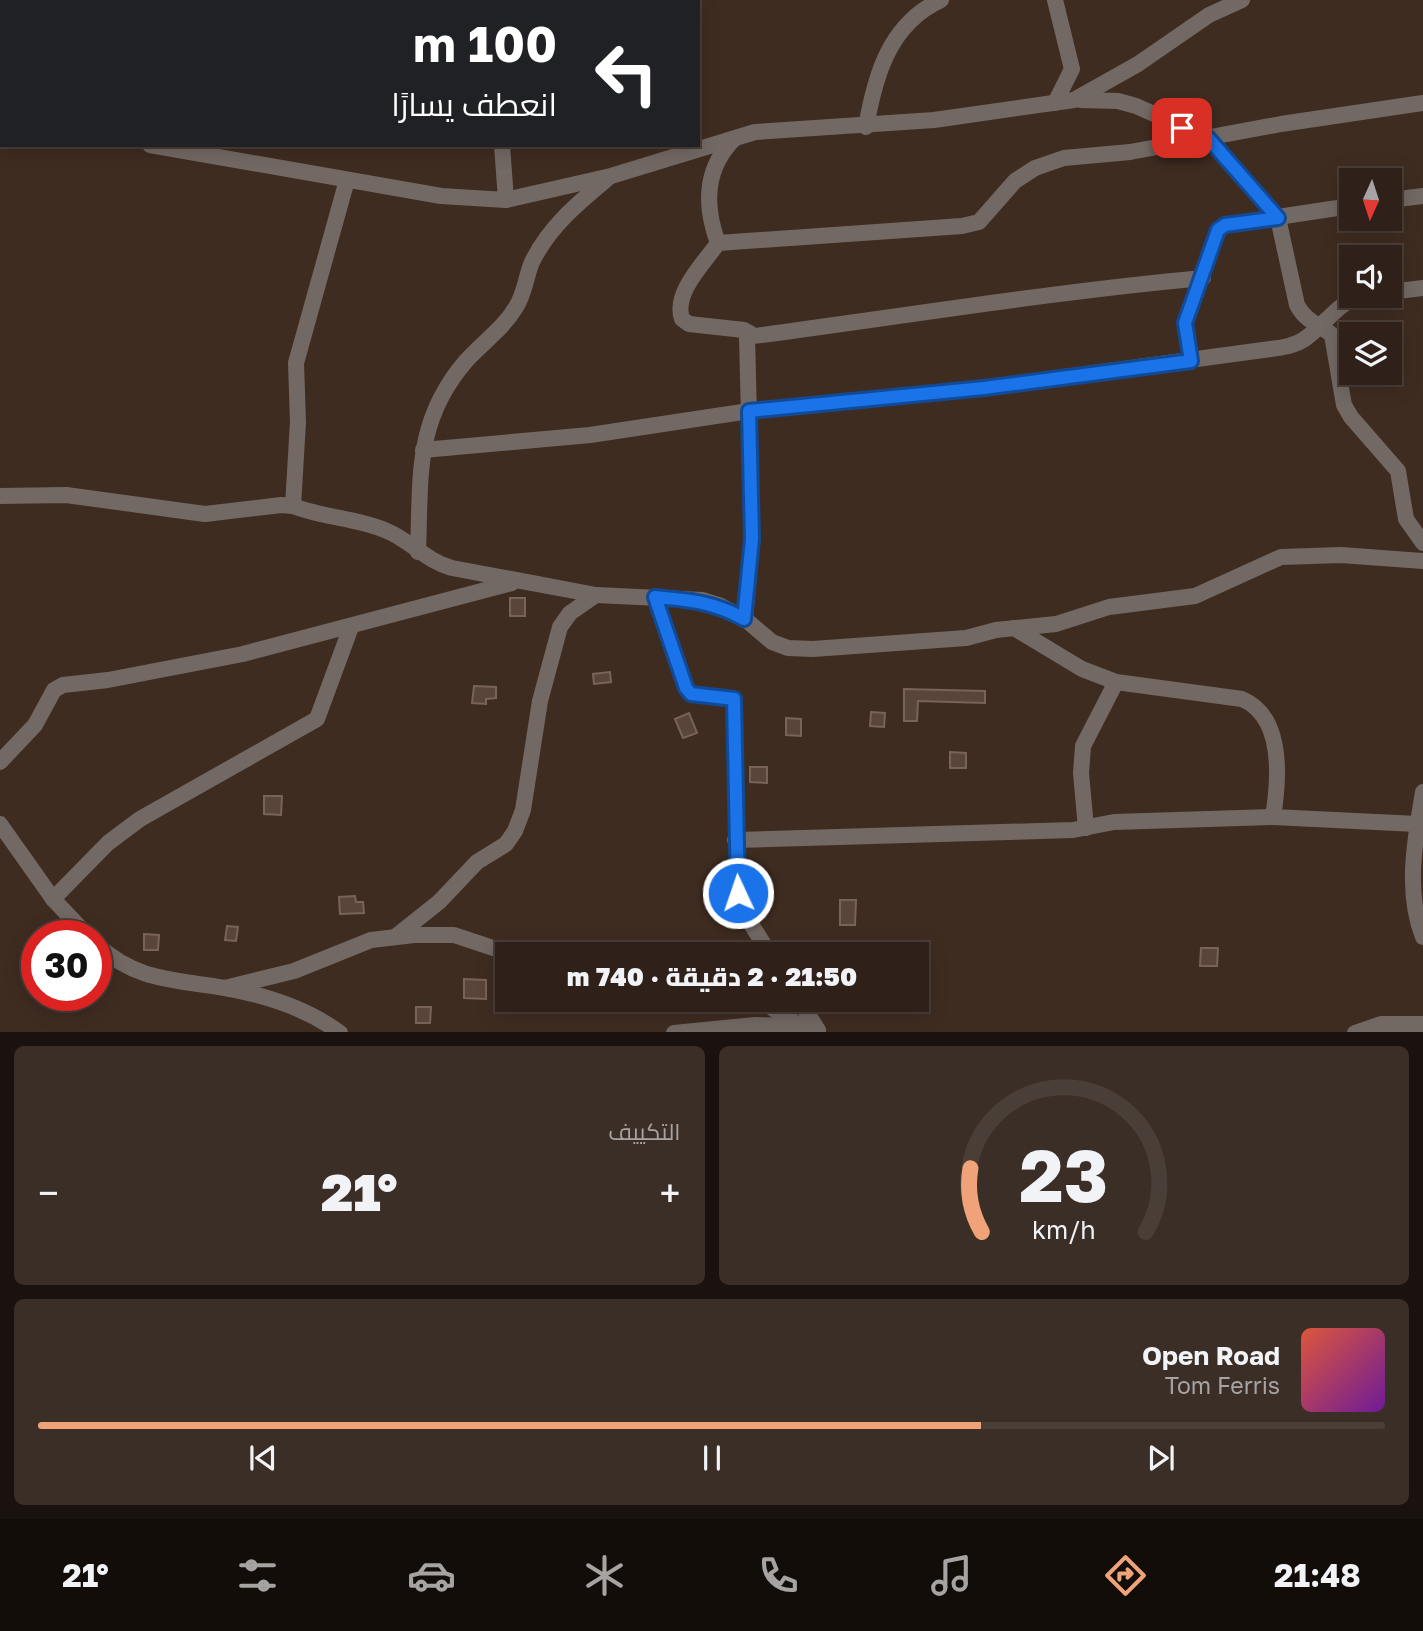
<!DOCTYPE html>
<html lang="ar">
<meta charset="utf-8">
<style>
:root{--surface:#2f2119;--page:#3b2e26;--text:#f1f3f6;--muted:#a7a3a2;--line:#4a3e38;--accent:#f0a378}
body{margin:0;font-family:"Golos Text",Cairo,sans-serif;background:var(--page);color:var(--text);direction:rtl;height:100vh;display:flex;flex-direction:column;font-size:26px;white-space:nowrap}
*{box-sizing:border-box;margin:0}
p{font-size:23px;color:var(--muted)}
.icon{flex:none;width:38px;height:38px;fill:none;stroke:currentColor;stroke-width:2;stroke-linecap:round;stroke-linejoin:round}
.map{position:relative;height:1032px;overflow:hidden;direction:ltr}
.panel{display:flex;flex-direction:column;gap:14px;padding:14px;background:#1a120e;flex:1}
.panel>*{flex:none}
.guide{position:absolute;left:0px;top:0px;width:700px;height:147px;box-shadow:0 4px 18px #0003,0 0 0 2px var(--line);direction:rtl;background:#202124;color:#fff;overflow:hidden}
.needle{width:46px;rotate:183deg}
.tools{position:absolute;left:1339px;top:168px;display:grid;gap:14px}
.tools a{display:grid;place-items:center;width:63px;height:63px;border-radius:0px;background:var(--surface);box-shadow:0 4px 18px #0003,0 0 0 2px var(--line);font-size:35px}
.speed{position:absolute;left:21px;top:920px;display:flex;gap:14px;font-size:35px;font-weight:700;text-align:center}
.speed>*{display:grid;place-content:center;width:91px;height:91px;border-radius:50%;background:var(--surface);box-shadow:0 4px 18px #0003,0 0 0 2px var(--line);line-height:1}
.speed .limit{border:10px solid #d22;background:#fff;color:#111}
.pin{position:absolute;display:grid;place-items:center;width:60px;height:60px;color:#fff;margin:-30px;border-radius:14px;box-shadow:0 4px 10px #0006}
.me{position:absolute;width:77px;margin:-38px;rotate:357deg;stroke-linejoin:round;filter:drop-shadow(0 0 5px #0008)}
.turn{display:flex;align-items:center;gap:24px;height:147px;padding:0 28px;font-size:32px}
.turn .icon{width:91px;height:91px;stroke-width:2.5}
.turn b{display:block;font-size:49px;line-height:60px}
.big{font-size:52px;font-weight:800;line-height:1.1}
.panel .tile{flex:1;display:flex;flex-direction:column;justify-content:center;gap:10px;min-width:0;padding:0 24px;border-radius:10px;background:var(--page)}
.panel .dial{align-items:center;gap:0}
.dial svg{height:182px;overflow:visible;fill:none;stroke:var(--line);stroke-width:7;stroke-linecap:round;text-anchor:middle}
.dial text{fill:var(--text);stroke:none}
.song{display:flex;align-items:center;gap:21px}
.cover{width:84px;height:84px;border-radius:10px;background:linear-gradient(135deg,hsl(10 70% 55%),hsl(280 70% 35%))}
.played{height:7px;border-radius:4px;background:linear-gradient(90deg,var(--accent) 70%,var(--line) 70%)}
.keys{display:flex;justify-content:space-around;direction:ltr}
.heat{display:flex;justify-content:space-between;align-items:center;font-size:38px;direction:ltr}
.panel .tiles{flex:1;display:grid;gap:14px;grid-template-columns:1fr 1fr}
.tile:last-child{grid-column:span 2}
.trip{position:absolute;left:495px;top:942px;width:434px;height:70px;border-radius:0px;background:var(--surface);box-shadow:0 4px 18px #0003,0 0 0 2px var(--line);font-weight:800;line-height:70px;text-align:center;direction:rtl}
.tab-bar{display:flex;height:112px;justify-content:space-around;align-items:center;background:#130d0a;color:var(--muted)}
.tab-bar .icon{width:49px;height:49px}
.tab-bar .selected{color:var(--accent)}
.tab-bar b{font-size:32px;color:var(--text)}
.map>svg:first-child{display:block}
.building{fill:#5a453a;stroke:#796357;stroke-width:2}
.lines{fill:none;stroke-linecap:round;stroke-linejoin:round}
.minor{stroke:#736964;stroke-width:16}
.route-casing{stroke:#114b97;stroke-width:18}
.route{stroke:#1a73e8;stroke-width:12}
</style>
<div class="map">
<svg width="1423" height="1033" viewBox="0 0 1423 1033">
<rect width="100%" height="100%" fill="#3f2c21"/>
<g class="building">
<rect x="510" y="598" width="15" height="18"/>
<path d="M610,672L611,682L594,684L593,674Z"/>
<path d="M474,686L496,687V698L486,699V704L472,703Z"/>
<path d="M904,689L985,691V703L918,701L917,721H904Z"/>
<path d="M871,712L885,713L884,727L870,726Z"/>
<path d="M689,713L697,733L683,738L675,719Z"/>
<path d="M786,718L801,719V736L786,735Z"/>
<path d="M950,752L966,753V768H950Z"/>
<path d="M750,767H767V783L750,782Z"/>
<path d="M264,796H282L281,815L264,814Z"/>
<path d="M355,896L356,902H363L364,913L340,914L339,897Z"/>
<path d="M840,900H856L855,925H840Z"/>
<path d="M227,926L238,927L236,941L225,940Z"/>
<path d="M144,934L159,935L158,950H144Z"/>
<path d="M1201,948H1218L1217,966H1200Z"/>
<path d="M464,979L486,980V999L464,998Z"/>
<rect x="661" y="999" width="16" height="14"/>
<path d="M416,1007H431L430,1023H416Z"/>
</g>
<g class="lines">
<g class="minor">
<path d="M486,0V2"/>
<path d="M1055,0L1072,69L1055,103"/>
<path d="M1080,100L1118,101L1136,106L1208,138L1278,218L1297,305C1306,322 1319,324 1332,335L1344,405L1351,417L1398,471L1406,519L1423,543"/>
<path d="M0,126H2"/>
<path d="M866,127C875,76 889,24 941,0"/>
<path d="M150,145L441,196L506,200L611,176L755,132L934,120L1074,100L1138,64L1209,15L1242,0"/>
<path d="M502,145L506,200"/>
<path d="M1390,200L1423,196"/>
<path d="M718,243L962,226L979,222L1015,181L1035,168L1064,158L1130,152L1281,124L1423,103"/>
<path d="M718,243C704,263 673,293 682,319L689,324L744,330L751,334L747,337L752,539L745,619"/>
<path d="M718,243C704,205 705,168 734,139"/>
<path d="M1390,292L1423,288"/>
<path d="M747,337C899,317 1051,292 1203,278"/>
<path d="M1191,361L1185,323L1218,230L1225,225L1351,206"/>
<path d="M423,450L590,435L749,411L984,388L1263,350C1277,348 1294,347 1306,338C1324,325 1337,305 1358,296"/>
<path d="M0,496L66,495L205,514L281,505L293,506C324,518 357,518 387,531C411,541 426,561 452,568L596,595L702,600L721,606L745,619L772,642L788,648L813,649L966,638L996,630L1056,624L1109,607L1195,596L1281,557L1341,555L1423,561"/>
<path d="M293,506L298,422L296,363L347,180"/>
<path d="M418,552C421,478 414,421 466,361C483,342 503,329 516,307C525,293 526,276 532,262C549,227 578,203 607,179"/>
<path d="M655,597L686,688L691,694L734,699L738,893L749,921L770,954"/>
<path d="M1014,628L1082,669L1116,682L1242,699C1284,717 1279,780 1273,817"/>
<path d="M0,762L35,725L54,690L63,685L108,680L243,654L512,583"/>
<path d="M1423,792C1415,839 1405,892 1423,937"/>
<path d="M0,824L53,899L88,936"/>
<path d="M1086,828L1081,773L1083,746L1116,682"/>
<path d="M735,840L1073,830L1114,822L1273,817L1417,824"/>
<path d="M53,899L108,843L140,819L317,719L351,627"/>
<path d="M395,937L439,902L477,862L506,844L515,831L523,810L540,701L560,627L570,613L596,595"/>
<path d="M96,944C138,982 173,979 225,988C264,995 308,1009 340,1033"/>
<path d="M591,954L624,949L667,954"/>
<path d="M225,988L294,971L371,940L414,935H454L511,954"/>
<path d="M758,999L800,1026L814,1025"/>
<path d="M798,999L818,1030"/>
<path d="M674,1033L755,1025L800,1026"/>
<path d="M1355,1033L1381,1024H1423"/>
</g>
</g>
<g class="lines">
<defs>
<path id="route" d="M738,893L734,699L691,694L686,688L655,597C689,600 714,602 744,619L752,539L749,411L984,388L1191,361L1185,323L1218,230L1225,225L1278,218L1208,138L1182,128"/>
</defs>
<use href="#route" class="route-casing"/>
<use href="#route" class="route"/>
</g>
</svg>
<div class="tools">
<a><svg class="needle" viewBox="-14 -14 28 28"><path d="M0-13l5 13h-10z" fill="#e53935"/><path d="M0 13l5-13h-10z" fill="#a7a3a2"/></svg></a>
<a><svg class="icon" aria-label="sound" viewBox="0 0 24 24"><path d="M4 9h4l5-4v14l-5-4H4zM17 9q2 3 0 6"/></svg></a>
<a><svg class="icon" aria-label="layers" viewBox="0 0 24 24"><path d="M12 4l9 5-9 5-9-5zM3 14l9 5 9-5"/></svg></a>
</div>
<div class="speed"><div class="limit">30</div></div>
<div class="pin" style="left:1182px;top:128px;background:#d93025"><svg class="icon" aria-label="arrive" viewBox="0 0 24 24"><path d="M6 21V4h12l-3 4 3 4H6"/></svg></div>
<svg class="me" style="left:738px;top:893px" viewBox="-20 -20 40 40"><circle r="17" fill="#1a73e8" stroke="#fff" stroke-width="3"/><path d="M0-11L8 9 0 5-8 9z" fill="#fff"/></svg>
<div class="trip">21:50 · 2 دقيقة · 740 m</div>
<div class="guide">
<div class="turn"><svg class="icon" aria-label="left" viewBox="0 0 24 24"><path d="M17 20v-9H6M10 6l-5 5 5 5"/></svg><div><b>100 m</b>انعطف يسارًا</div></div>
</div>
</div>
<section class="panel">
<div class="tiles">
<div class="tile dial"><svg viewBox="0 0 100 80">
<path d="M14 69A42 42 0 1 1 86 69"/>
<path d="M14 69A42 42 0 0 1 9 41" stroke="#f0a378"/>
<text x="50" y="56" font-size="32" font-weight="700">23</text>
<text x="50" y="72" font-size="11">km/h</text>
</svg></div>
<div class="tile"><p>التكييف</p>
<div class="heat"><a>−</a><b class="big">21°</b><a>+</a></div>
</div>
<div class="tile">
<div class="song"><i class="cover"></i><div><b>Open Road</b><p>Tom Ferris</p></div></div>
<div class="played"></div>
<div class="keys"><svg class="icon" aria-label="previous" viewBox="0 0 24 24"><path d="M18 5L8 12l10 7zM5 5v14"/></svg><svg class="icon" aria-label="pause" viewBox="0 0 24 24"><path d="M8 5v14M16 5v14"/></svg><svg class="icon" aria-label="next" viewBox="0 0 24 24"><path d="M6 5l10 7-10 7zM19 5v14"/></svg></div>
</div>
</div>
</section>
<nav class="tab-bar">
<b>21:48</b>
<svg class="icon selected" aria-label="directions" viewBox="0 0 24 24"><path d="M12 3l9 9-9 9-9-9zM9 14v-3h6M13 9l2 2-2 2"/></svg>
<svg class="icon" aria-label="music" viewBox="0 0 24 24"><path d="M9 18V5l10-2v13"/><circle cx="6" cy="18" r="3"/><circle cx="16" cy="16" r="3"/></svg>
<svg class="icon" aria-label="phone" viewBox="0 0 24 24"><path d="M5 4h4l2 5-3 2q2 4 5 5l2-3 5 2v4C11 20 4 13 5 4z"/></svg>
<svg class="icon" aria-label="climate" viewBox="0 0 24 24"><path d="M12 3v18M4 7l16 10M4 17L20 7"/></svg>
<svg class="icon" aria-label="car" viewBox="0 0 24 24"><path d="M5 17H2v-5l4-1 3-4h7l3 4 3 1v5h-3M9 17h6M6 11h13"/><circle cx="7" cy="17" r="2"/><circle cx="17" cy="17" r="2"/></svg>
<svg class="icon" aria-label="filters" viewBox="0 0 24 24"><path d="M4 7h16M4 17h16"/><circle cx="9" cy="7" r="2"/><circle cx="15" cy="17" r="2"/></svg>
<b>21°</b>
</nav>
